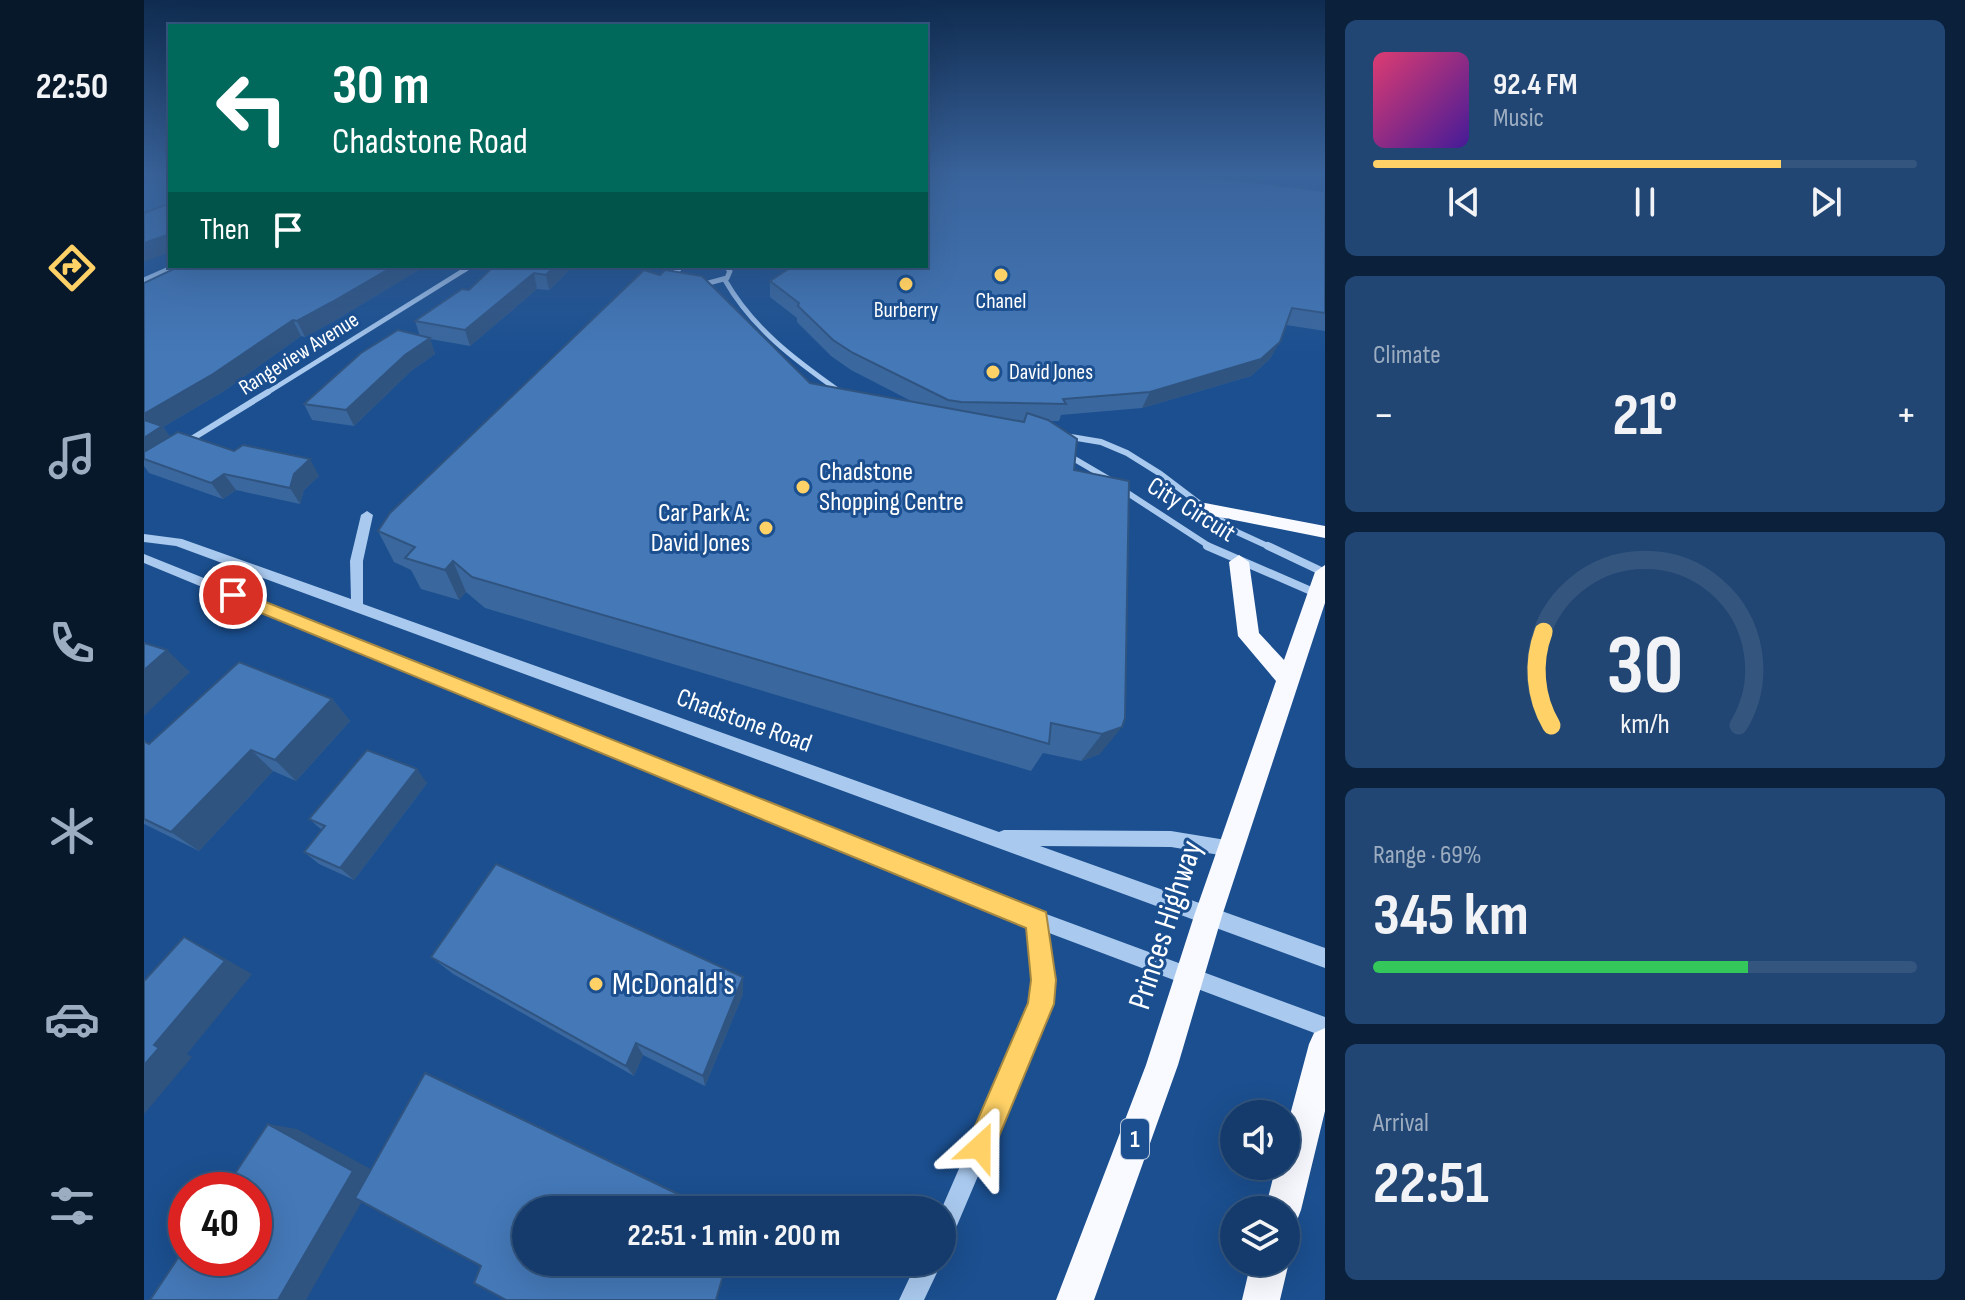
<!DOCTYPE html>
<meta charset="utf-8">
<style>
:root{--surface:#143b6b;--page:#214673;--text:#f1f3f6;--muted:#9dadc1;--line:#33557e;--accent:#ffd166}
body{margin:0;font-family:"Sofia Sans Condensed",sans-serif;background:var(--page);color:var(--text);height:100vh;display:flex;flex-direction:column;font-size:30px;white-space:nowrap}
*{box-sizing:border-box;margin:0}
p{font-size:26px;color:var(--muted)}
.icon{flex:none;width:44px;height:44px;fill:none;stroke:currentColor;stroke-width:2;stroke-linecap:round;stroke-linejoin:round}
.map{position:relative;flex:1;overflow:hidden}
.panel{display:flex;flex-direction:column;gap:20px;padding:20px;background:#0b203b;width:640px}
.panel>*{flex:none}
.top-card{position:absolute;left:24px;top:24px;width:760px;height:244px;border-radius:0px;box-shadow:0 8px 32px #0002,0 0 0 2px var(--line);background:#00695c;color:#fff;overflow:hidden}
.buttons{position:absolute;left:1076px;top:1100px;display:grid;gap:16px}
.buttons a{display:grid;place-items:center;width:80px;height:80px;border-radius:50%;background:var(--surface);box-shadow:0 8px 32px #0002,0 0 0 2px var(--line);font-size:40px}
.speed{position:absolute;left:24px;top:1172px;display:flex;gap:16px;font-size:40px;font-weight:700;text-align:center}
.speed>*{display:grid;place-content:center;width:104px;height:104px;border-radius:50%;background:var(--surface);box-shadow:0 8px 32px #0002,0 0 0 2px var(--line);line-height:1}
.speed .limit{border:12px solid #d22;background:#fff;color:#111}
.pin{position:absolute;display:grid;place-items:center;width:68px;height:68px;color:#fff;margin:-34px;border:4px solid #fff;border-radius:50%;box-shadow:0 2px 8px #0007}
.me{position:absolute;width:88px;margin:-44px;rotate:24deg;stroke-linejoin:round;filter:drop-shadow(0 0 6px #0008)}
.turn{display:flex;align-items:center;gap:28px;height:168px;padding:0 32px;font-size:36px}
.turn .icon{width:104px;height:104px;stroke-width:2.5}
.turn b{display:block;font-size:56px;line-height:68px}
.then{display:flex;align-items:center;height:76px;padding:0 32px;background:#0003;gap:16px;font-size:30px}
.big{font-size:60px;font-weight:700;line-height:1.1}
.panel .tile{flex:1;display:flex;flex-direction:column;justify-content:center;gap:12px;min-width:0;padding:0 28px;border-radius:12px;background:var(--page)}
.panel .dial{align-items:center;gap:0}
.dial svg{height:208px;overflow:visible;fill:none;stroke:var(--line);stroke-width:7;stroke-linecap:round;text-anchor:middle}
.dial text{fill:var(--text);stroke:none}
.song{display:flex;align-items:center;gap:24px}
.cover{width:96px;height:96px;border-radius:12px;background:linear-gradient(135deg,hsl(340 70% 55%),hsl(260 70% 35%))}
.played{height:8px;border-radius:4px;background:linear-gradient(90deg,var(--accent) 75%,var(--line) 75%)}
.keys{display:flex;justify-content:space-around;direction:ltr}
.heat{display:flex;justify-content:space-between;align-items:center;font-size:44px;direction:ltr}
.charge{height:12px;border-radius:6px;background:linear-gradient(90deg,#34c759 69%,var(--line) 0)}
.trip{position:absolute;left:368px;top:1196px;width:444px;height:80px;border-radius:40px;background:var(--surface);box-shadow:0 8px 32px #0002,0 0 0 2px var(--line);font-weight:700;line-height:80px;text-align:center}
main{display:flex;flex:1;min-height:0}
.tabs{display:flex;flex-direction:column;width:144px;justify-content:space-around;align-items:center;background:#08182b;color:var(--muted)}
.tabs .icon{width:56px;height:56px}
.tabs .current{color:var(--accent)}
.tabs b{font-size:36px;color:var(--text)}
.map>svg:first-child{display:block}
.green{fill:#2e69ad}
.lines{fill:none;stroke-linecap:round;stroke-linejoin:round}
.minor-far3{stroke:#a9c9ee;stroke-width:4}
.minor-far2{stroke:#a9c9ee;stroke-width:5}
.minor-far1{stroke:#a9c9ee;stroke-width:6}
.minor{stroke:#a9c9ee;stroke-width:8}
.tertiary{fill:#a9c9ee;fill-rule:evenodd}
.trunk{fill:#f8faff;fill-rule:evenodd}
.wall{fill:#3a679d}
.shaded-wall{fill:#305480}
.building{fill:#4478b7;stroke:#305480;stroke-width:2}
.route{fill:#ffd166;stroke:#a68842;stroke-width:2}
.poi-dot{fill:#ffd166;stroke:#1b4f8f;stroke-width:3}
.labels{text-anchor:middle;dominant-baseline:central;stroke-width:6;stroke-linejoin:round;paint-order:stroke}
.far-poi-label{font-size:22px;fill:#fff;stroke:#1b4f8f}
.far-street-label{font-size:22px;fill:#fff;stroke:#1b4f8f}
.shield{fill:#1b4f8f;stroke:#bbcadd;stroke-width:2}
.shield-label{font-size:24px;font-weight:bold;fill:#fff}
.poi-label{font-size:26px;fill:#fff;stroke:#1b4f8f;text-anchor:start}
.street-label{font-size:26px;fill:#fff;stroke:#1b4f8f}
.near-street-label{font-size:32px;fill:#fff;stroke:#1b4f8f}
.near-poi-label{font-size:32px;fill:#fff;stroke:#1b4f8f;text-anchor:start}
</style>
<main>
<nav class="tabs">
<b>22:50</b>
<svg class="icon current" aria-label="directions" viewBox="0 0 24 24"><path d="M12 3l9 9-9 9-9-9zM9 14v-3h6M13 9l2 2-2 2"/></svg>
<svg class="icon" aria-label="music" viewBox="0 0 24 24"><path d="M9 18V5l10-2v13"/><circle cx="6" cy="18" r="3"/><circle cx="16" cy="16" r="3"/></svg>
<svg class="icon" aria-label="phone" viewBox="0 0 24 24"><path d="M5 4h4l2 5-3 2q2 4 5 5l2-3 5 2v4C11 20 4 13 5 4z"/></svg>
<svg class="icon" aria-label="climate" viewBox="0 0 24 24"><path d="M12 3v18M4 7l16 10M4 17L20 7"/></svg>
<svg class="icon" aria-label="car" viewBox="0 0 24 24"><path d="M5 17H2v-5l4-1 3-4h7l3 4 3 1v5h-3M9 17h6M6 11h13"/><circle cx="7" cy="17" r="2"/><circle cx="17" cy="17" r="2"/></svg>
<svg class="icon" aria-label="filters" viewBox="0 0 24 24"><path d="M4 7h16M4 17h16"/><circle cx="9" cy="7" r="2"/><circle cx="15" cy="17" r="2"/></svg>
</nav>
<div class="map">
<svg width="1181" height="1300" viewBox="0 0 1181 1300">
<rect width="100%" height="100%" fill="#1b4f8f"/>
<path class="green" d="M0,173H26V210L0,220Z"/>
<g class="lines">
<g class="minor-far3">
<path d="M580,266L586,271"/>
<path d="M21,271L32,266"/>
<path d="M319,271L327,266"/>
<path d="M533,271L538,266"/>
</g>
<g class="minor-far2">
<path d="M535,269L531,273L536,280"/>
<path d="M0,280L25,269"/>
<path d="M581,280C608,328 651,360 695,391"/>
<path d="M557,285L583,278L586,271L584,269"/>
<path d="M121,394L322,269"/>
</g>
<g class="minor-far1">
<path d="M921,436L957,442L983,453L1015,473L1093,532L1128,548"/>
<path d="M41,443L124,392"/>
<path d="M922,454L968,481"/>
<path d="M979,490L1068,548"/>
</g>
<g class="minor">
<path d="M1063,546L1181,597"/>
<path d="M1124,546L1181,573"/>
</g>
<g class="tertiary">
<path d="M223,511L229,515L219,561V604L855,832L860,830L1027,831L1088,841L1094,843L1097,849L1094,855L1088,857L1027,847L896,846L1181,948V968L32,546L0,542V534L38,539L207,599L206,561L217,515Z"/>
<path d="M0,554L668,823L894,911L1181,1017V1037L905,933L910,980L907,1004L806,1242L798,1246L797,1210L887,1003L890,980L885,926L657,835L0,563Z"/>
<path d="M773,1262H798L780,1300H755Z"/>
</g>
<g class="trunk">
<path d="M1061,503L1181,526V538L1055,513L1052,509L1055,505Z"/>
<path d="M1095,555L1105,562L1115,633L1140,660L1171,572L1181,565V603L1078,916L1034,1065L950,1300H912L1002,1065L1050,916L1132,681L1094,636L1085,562Z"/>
<path d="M1181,1028V1111L1157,1210L1152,1223L1142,1227V1210H1121L1132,1166H1142V1130L1165,1044L1170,1033Z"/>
<path d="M1142,1255L1145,1262L1136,1300H1098L1107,1262H1142Z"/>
</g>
</g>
<g class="wall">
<path d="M1181,191V331L1142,325L1126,359L1107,376L998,408L917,415L915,421H905L930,470L985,481L956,754L937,761L899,753L887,771L341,608L322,592L315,600L277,589L267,570L250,562L234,531L666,383L771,403L707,370L687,356L653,322V318L626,297V281L644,269L640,266H782Z"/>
<path d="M36,266H281L195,318L161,337L157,336L80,391L19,427L26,437L90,451L175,476L160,490L156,504L92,490L79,499L5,473L0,466V283Z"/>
<path d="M350,266H429L405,290L393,289L326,346L286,339L291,354L267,371L210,426L168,420L160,404L276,336L271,321L325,290Z"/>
<path d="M188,699L206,721L152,781L129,771L55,851L0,824V741L5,744Z"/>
<path d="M283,783L210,880L175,864L160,852L178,830L165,819Z"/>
<path d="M287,957L599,994L561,1086L499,1055L490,1076L309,974Z"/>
</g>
<g class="shaded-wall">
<path d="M26,234V252L0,262V243Z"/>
<path d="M250,266H281L195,318L161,337L153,321Z"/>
<path d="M411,266H429L405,290L402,275Z"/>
<path d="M390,273L393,289L326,346L321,330Z"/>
<path d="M149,320L157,336L80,391L19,427L31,443L0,459V414Z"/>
<path d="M286,338L291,354L267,371L210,426L202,410L261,355Z"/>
<path d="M1136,342L1126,359L1107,376L998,408L1006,392Z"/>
<path d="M166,459L175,476L160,490L156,504L146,488L150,474Z"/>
<path d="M80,474L92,490L79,499L67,483Z"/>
<path d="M309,561L322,592L315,600L301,570Z"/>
<path d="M23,650L46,672L0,716V670Z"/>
<path d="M188,699L206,721L152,781L131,760Z"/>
<path d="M978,727L956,754L937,761L958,734Z"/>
<path d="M107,750L129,771L55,851L27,832Z"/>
<path d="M273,769L283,783L210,880L196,868Z"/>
<path d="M40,937L68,951L108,974L43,1054L48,1057L0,1114V1065Z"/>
<path d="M599,977V994L561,1086L559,1076Z"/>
<path d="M492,1043L499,1055L490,1076L482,1066Z"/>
<path d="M281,1073L305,1083L570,1210H567Z"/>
<path d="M124,1124L153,1129L234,1173L162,1300H134Z"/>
</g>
<g class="building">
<path d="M782,173H1012L1035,174L1181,191V313L1148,308L1136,342L1117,359L1006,392L919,399L922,404L817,402L804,400L709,353L689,340L654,306L655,303L626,281L649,266H782Z"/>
<path d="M26,203V234L0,243V213Z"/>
<path d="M36,266H250L188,302L153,321L149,320L69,374L0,414V283Z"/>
<path d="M350,266H411L402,275L390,273L321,330L271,321L318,289L325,290Z"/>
<path d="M500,270L516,275L521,270L558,276L666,383L880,422L883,413L904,420L933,439L930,470L985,481L981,718L978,727L958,734L907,723L905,744L328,577L309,561L301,570L261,558L271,547L234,531L246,513Z"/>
<path d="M254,330L286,338L261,355L202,410L160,404L217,353Z"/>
<path d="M0,420L18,426L0,438Z"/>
<path d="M34,432L90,451L99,445L166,459L150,474L146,488L80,474L67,483L0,459V452Z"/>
<path d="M0,643L23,650L0,670Z"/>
<path d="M95,662L188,699L131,760L107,750L27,832L0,819V741L5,744Z"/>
<path d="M223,750L273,769L196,868L160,852L181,826L165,819Z"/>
<path d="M352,864L599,977L559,1076L492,1043L482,1066L287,957Z"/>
<path d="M40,937L81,961L10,1045L15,1048L0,1065V981Z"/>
<path d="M281,1073L567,1210H382V1262H583L572,1300H362L330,1283L337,1266L211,1198Z"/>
<path d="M124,1124L209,1171L134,1300H6L42,1246V1258H110V1190H80Z"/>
</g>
<linearGradient id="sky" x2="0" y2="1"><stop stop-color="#0f2b4f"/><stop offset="0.49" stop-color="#39639b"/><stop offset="1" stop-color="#39639b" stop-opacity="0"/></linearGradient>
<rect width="1181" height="355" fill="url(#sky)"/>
<path class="route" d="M89,589L902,912L912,980L910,1004L846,1158L836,1162L826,1158L822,1147L884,1003L887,980L882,928L83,599L80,595Z"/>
<g class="poi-dot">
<circle cx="857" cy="275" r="8"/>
<circle cx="762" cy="284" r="8"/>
<circle cx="849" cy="372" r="8"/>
<circle cx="659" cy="487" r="8"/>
<circle cx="622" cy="528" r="8"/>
<circle cx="452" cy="984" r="8"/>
</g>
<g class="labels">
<g class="far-poi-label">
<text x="857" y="301">Chanel</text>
<text x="762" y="310">Burberry</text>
<text x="865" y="372" text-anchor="start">David Jones</text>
</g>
<g class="far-street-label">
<text transform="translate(155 354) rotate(-32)">Rangeview Avenue</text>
</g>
<rect class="shield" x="977" y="1119" width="28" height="40" rx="6"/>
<g class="shield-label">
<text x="991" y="1139">1</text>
</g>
<g class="poi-label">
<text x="675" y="472">Chadstone<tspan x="675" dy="30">Shopping Centre</tspan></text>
<text x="606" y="513" text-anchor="end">Car Park A:<tspan x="606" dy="30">David Jones</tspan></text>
</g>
<g class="street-label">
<text transform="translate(1047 510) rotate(32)">City Circuit</text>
<text transform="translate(600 721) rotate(20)">Chadstone Road</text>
</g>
<g class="near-street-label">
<text transform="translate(1022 925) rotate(-72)">Princes Highway</text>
</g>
<g class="near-poi-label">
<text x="468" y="984">McDonald's</text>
</g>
</g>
</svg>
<div class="buttons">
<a><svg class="icon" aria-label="sound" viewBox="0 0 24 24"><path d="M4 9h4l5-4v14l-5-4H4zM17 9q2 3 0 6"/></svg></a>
<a><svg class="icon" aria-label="layers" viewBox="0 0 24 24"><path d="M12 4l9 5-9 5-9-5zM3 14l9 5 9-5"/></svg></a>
</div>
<div class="speed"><div class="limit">40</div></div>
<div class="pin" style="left:89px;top:595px;background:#d93025"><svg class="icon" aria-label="arrive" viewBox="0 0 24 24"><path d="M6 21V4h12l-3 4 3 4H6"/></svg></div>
<svg class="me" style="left:836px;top:1147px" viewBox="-20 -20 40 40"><path d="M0-17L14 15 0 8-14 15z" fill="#ffd166" stroke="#fff" stroke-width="4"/></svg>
<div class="trip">22:51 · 1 min · 200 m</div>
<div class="top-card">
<div class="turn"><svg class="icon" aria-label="left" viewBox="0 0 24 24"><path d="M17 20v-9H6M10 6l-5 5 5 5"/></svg><div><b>30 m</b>Chadstone Road</div></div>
<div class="then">Then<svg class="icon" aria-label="arrive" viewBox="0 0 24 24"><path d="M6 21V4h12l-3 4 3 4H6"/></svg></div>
</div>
</div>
<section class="panel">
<div class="tile">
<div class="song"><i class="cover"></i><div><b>92.4 FM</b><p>Music</p></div></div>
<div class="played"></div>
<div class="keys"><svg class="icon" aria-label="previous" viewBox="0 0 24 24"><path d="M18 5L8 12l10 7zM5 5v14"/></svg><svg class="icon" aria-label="pause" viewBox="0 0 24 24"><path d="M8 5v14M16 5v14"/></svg><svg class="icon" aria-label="next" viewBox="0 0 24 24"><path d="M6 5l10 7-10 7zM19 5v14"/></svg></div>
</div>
<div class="tile"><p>Climate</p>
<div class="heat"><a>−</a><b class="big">21°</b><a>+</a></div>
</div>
<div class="tile dial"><svg viewBox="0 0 100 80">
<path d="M14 69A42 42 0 1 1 86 69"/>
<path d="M14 69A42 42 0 0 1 11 33" stroke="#ffd166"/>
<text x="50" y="56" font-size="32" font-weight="700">30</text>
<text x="50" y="72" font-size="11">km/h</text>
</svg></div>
<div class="tile"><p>Range · 69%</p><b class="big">345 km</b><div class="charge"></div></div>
<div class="tile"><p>Arrival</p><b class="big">22:51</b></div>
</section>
</main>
